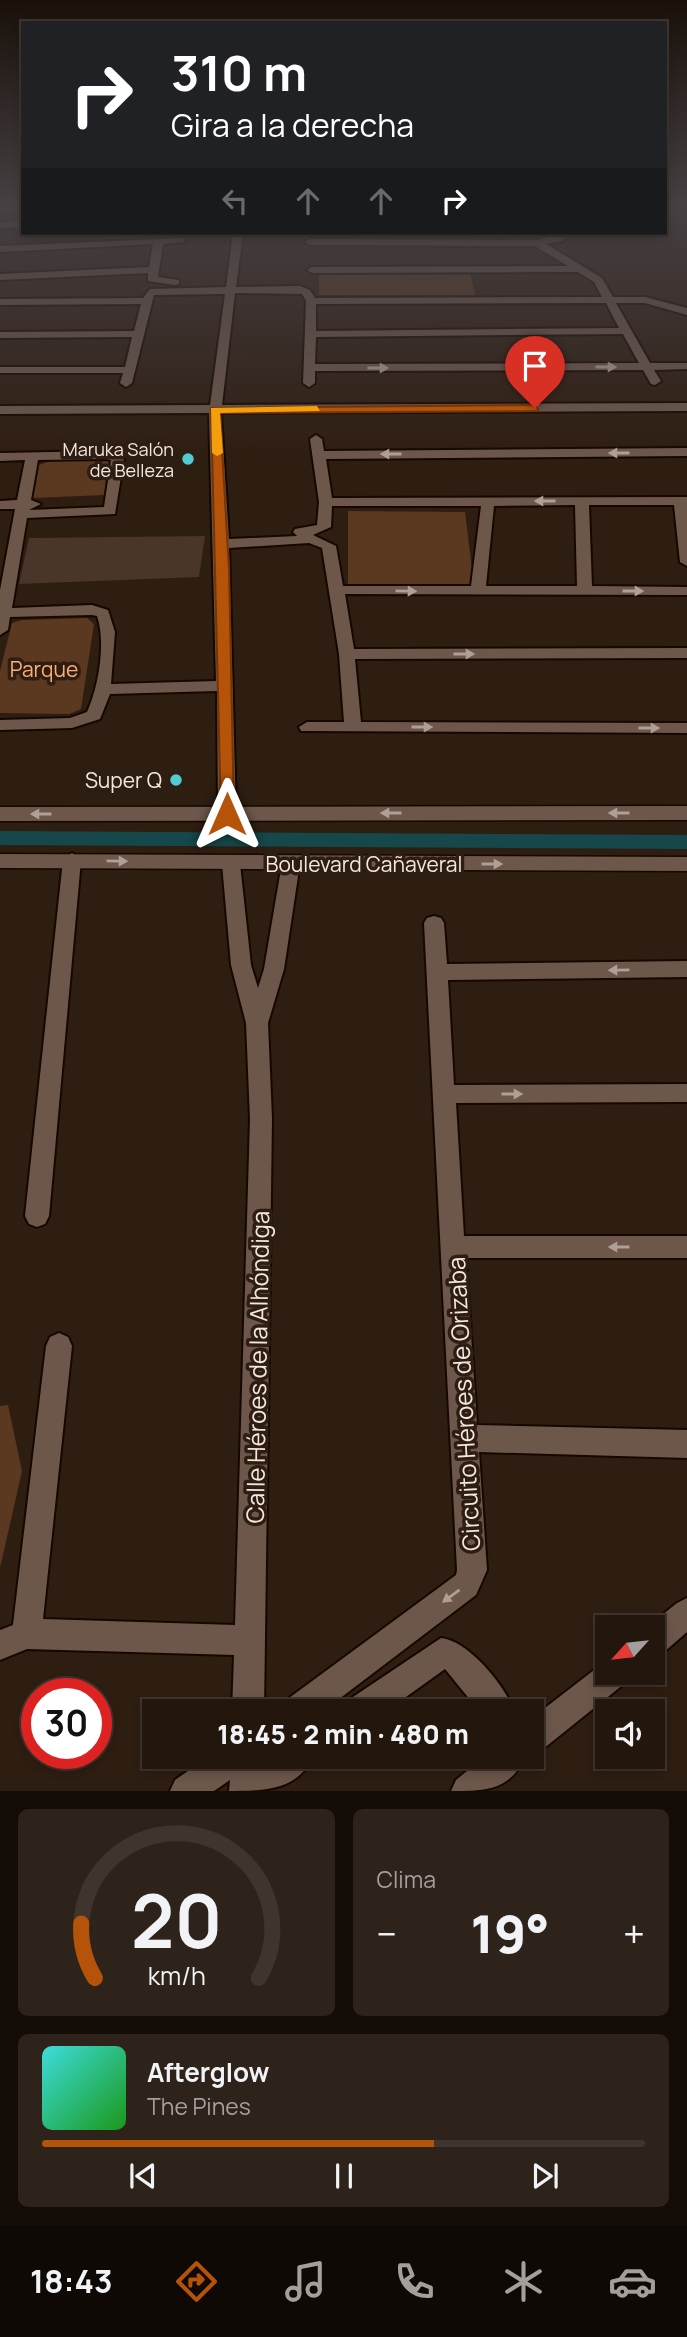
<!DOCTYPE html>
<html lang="es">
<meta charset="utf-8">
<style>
:root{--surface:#22160d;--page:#2e231b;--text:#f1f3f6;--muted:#a29f9d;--line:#3f352e;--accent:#b45309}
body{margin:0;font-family:Manrope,sans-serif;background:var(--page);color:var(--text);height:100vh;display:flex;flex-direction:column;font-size:26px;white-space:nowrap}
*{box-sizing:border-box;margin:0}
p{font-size:23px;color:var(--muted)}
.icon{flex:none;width:38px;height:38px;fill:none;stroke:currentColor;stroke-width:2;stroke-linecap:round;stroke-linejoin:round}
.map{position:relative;height:1791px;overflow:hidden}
.sheet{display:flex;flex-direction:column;gap:18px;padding:18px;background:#130c07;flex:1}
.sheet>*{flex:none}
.guide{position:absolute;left:21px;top:21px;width:646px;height:214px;border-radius:0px;box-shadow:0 4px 10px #0003,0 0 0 2px var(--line);background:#202124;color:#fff;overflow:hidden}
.needle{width:46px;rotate:243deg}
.tools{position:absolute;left:595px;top:1615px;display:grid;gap:14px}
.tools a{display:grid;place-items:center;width:70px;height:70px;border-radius:0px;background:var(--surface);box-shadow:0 4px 10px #0003,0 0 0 2px var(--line);font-size:35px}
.speed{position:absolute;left:21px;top:1678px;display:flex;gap:14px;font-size:35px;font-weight:700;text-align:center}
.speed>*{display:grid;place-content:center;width:91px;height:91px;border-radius:50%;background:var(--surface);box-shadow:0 4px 10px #0003,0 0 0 2px var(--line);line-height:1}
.speed .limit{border:10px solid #d22;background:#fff;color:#111}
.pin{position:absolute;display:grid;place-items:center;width:60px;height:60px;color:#fff;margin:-72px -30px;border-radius:50% 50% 50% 0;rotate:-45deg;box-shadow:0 0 7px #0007}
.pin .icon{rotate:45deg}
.me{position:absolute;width:77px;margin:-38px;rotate:0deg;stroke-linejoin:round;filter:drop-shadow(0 0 5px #0008)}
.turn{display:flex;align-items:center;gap:24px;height:147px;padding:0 35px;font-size:32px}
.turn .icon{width:91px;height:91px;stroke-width:2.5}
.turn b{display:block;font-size:49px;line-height:60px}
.lanes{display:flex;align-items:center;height:66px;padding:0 35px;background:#0003;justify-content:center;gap:35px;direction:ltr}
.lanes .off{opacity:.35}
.big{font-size:52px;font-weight:800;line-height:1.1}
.sheet .card{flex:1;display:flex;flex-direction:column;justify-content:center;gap:10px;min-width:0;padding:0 24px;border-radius:10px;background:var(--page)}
.sheet .dial{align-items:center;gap:0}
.dial svg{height:182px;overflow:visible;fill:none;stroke:var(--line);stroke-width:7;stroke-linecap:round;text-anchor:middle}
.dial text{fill:var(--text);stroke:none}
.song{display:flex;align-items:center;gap:21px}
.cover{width:84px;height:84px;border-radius:10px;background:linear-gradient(135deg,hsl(180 70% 55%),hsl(120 70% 35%))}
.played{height:7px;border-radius:4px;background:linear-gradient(90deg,var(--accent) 65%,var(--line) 65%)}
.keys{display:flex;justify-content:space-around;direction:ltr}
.heat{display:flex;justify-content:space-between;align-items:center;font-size:38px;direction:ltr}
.sheet .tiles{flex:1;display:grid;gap:18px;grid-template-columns:1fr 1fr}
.card:last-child{grid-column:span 2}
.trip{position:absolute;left:142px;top:1699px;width:402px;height:70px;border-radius:0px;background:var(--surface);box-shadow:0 4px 10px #0003,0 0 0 2px var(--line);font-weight:800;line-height:70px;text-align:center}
.tabs{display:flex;height:112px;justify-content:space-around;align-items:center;background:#0e0905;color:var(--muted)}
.tabs .icon{width:49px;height:49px}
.tabs .active{color:var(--accent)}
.tabs b{font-size:32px;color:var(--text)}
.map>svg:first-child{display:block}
.green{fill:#5b3820}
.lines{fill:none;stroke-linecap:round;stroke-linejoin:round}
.canal{fill:#16474a;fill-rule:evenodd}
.building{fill:#493529}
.street-casing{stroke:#160701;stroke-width:4}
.secondary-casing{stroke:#160701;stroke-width:3}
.street{fill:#6c574a;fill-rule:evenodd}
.secondary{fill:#6c574a;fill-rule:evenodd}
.oneway{fill:#b09f95}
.route{fill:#b45309;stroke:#753606;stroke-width:2}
.slow{fill:#f59e0b}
.poi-dot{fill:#51ccd2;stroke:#2e1d11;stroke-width:2.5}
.labels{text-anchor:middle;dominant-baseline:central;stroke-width:7;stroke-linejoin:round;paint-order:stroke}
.far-poi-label{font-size:18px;fill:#f4e7e0;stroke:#2e1d11;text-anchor:end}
.park-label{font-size:21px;fill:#fead7a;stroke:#2e1d11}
.poi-label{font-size:21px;fill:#f4e7e0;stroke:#2e1d11;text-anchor:end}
.street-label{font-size:21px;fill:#f4e7e0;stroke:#2e1d11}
.near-street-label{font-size:24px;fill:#f4e7e0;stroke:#2e1d11}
</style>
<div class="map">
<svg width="687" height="1791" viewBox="0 0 687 1791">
<rect width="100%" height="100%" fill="#2e1d11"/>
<g class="green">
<path d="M470,272L475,295H319V273Z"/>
<path d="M96,458L113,459L110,488L105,495L33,498L39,465L50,461Z"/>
<path d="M348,511L465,512L474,586L348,585Z"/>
<path d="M87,618L94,624L81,709L69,714L0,713V671L12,623L22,620Z"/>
<path d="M8,1405L22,1471L0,1568V1406Z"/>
</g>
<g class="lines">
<path class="canal" d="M0,831L687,835V849L0,845Z"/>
</g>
<path class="building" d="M205,536L199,577L19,584L29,538Z"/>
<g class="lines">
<defs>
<g id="street">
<path d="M0,206H23V211L0,212Z"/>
<path d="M23,221V227L0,228V222Z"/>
<path d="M233,233H243L236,287L300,286L310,290L315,298L602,297L594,282L578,272L312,273L307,270L312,267L568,266L535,246L310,245L305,242L310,239L537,240L565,233L563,241L546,244L602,278L613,297H645L687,308V315L645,303H616L650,363H687V369L654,370L661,381L655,385L651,384L643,370L315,371V383L309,387L303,383L306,301L302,294L235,293L222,405L687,403V411L221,413L229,539L297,536L293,532L295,529L317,525L319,502L310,439L316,435L322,439L324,451L687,448V456L326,459L332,498L687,497V566L680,562L674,505H589L592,586L687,587V595L345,594L354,649L687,648V658L355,659L361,722L687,723V733L301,731L299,727L307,722H344L339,654L322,548L309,543L229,548L236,814L233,818H221L218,814L217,691L110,694L100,719L72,728L0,730V720L70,718L87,712C99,686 106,642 97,616L92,615L10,617L8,630L0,635V590L15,509H0V501L17,500L25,460L0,461V453L106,451L124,458L115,514L27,518L12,608L92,605L108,610L115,632L111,684L216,681L209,413L0,414V406L210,405L225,294L154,295L132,383L126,387L120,383L123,373H0V367H125L132,337L0,338V332L134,331L141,304L0,305V299L143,298L150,289L226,287ZM606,303L619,328L316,331V304ZM623,334L639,363L315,364L316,337ZM106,459L111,460L104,507L29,510L41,504L31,500L38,460ZM575,505L577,586H486L494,506ZM332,506H481L471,586H343L336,546L313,535L331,527Z"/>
<path d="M184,238V242L163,244L158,277L179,280V284L175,285L148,281V273L0,280V274L149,267L153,244L0,252V246Z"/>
<path d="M72,853L81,860L49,1216L45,1224L37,1227L29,1224L25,1216L63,860Z"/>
<path d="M291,856L300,863L284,969L268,1023L272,1119L264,1712H232L234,1655L27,1649L0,1660V1630L13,1625L46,1346L50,1337L59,1333L68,1337L72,1346L43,1619L235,1625L250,1119L246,1023L231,965L222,864L231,857L240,864L251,965L258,988L264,969L282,863Z"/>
<path d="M434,916L441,918L444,923L447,964L687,961V977L448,980L454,1085L687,1084V1102L456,1103L464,1236H687V1258H466L477,1425L687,1430V1458L479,1452L487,1570L476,1595L322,1712H281L285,1701L456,1575L457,1570L424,923L427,918Z"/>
<path d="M687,1598V1632L664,1652L653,1656V1628H646L677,1603Z"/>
<path d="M441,1638C469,1641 505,1686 515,1712H480L445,1669L385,1712H343L347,1701Z"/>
<path d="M607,1660V1673H628L624,1684L543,1749L532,1754V1718Z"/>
<path d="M208,1757H263V1763L270,1757H313C297,1791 263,1791 229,1791L230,1780L214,1791H170L175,1780Z"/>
<path d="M484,1757H525C510,1791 484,1791 451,1791L456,1780Z"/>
</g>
<g id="secondary">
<path d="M687,806V820L0,821V807Z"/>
<path d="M0,854L687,857V871L0,868Z"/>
</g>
</defs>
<use href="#street" class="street-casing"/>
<use href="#secondary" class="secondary-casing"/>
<use href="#street" class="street"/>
<use href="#secondary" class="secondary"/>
</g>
<defs><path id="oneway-solid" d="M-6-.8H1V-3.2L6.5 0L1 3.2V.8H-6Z" transform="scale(1.75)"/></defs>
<g class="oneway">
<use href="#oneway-solid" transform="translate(606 367)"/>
<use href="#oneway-solid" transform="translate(378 368)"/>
<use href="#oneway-solid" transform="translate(619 453) rotate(180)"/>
<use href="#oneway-solid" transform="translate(391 454) rotate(180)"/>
<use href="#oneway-solid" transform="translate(545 501) rotate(180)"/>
<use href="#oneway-solid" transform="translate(406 591) rotate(1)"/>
<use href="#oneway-solid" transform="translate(633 591)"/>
<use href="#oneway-solid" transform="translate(464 654)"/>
<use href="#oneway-solid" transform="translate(422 727)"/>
<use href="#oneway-solid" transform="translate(649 728)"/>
<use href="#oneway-solid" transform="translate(391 813) rotate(180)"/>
<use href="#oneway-solid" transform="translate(619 813) rotate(180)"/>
<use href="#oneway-solid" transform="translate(41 814) rotate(180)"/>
<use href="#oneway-solid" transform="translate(117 861) rotate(1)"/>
<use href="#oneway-solid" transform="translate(492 864)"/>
<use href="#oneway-solid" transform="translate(619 970) rotate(179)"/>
<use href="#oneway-solid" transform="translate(512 1094)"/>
<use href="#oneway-solid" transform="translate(619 1247) rotate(-180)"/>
<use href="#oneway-solid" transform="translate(451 1596) rotate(144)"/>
</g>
<linearGradient id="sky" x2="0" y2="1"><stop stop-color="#191009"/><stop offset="0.45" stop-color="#464043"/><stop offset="1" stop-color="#464043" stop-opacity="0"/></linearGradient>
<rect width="687" height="457" fill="url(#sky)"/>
<path class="route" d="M535,405L539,411L220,413L229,569L234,814L232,817H221L211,408Z"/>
<path class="slow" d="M317,406L320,411L220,413L223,453L217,456L212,453L211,408Z"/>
<g class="poi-dot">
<circle cx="188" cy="459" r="7"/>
<circle cx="176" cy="780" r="7"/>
</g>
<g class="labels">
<g class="far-poi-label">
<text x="174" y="449">Maruka Salón<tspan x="174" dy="21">de Belleza</tspan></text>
</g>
<g class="park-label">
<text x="44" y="669">Parque</text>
</g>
<g class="poi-label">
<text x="162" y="780">Super Q</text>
</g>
<g class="street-label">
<text x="364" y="864">Boulevard Cañaveral</text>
</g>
<g class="near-street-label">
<text transform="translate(257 1367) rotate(-89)">Calle Héroes de la Alhóndiga</text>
<text transform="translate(463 1404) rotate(-93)">Circuito Héroes de Orizaba</text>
</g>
</g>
</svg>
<div class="tools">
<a><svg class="needle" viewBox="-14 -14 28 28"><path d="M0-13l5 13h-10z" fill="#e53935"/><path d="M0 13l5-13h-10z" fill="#a29f9d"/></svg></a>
<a><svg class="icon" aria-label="sound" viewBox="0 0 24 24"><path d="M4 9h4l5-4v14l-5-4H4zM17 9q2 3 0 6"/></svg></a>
</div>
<div class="speed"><div class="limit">30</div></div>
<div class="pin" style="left:535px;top:408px;background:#d93025"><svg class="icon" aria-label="arrive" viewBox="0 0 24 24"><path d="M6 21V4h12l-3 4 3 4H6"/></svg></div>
<svg class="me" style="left:227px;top:814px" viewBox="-20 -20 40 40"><path d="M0-17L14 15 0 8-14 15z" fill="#b45309" stroke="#fff" stroke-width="4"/></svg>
<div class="trip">18:45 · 2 min · 480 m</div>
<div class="guide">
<div class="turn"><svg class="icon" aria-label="right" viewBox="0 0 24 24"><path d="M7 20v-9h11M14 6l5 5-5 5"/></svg><div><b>310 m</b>Gira a la derecha</div></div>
<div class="lanes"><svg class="icon off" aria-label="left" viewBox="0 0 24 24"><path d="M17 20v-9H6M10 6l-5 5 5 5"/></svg><svg class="icon off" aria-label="ahead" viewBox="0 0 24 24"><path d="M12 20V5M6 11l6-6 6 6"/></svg><svg class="icon off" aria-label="ahead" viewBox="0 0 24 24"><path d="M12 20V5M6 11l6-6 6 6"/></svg><svg class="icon" aria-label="right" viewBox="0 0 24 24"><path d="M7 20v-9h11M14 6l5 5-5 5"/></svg></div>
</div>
</div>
<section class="sheet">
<div class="tiles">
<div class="card dial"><svg viewBox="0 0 100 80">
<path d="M14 69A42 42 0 1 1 86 69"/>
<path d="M14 69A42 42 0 0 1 8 45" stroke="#b45309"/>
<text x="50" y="56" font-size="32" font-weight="700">20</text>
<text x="50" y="72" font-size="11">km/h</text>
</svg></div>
<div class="card"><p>Clima</p>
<div class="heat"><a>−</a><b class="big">19°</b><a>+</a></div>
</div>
<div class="card">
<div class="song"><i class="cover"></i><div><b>Afterglow</b><p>The Pines</p></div></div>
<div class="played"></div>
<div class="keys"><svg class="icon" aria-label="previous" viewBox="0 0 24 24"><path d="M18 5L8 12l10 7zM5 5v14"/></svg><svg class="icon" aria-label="pause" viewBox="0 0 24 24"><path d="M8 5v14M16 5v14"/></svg><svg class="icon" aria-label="next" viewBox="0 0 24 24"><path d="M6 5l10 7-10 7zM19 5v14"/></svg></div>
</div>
</div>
</section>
<nav class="tabs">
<b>18:43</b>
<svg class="icon active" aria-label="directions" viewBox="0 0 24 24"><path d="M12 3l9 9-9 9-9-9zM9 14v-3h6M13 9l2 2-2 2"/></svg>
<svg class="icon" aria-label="music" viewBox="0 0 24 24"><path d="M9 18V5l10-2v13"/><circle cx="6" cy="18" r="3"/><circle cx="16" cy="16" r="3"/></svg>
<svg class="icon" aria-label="phone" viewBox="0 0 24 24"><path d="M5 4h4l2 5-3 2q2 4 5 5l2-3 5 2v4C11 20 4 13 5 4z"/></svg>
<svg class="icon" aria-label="climate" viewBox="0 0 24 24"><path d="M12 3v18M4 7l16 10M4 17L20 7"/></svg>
<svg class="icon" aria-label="car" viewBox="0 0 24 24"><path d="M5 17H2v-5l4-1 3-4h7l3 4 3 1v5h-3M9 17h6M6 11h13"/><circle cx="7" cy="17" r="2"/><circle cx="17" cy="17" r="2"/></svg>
</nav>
